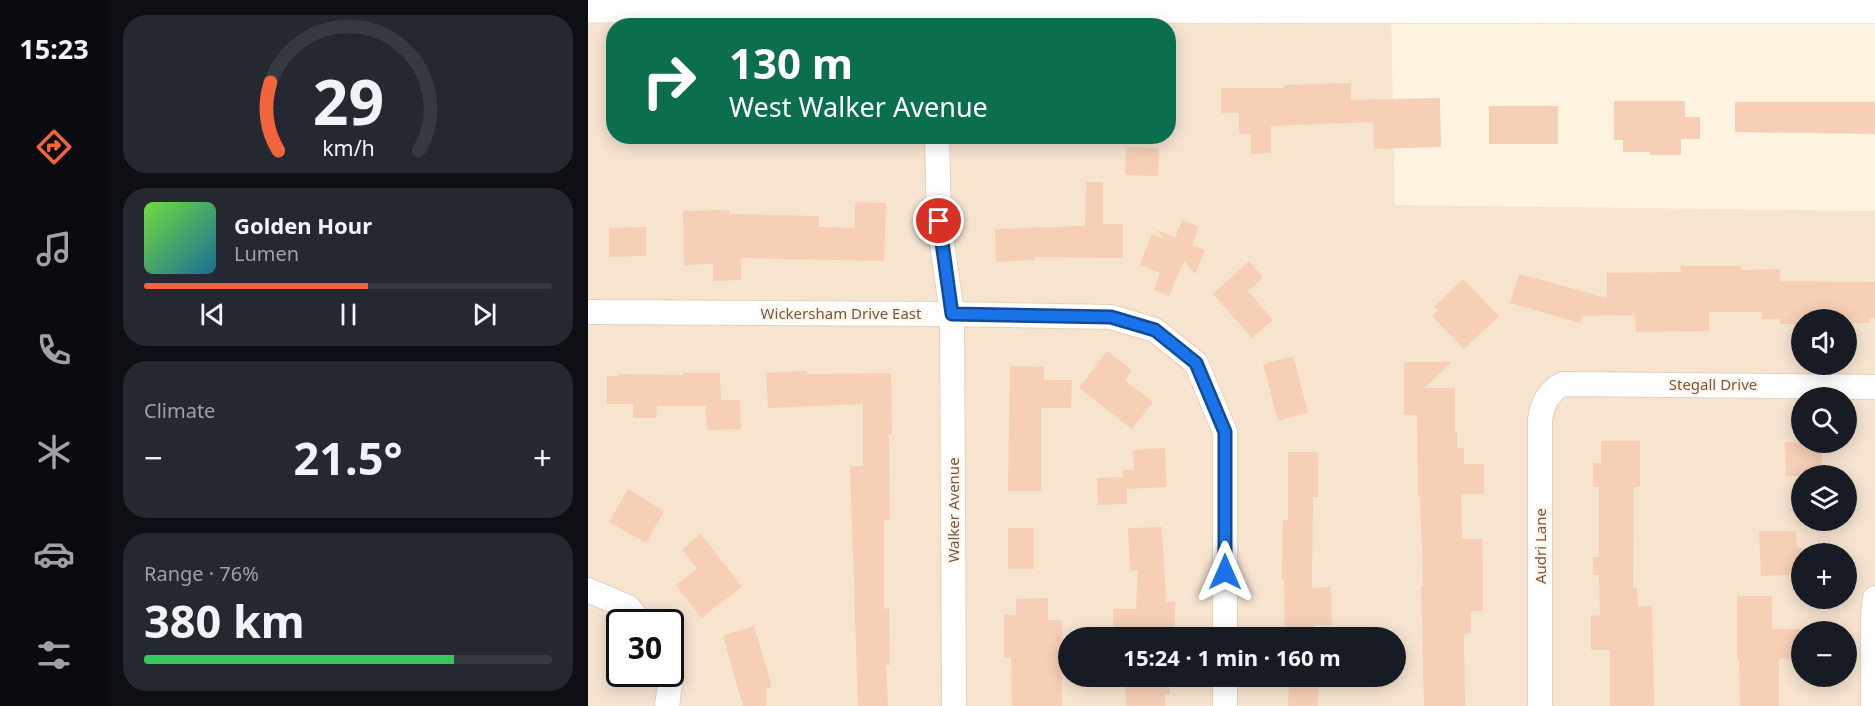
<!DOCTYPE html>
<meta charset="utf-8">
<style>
:root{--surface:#171b24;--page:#242831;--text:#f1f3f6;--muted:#9ea1a6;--line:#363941;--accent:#f3633c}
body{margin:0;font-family:"Noto Sans",sans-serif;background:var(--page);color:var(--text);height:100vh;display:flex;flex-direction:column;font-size:22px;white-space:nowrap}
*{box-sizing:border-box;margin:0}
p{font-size:20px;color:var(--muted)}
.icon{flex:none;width:33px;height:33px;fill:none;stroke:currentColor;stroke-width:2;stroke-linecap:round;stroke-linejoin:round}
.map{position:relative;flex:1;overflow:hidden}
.drawer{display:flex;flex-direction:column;gap:15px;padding:15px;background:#0d0f14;width:480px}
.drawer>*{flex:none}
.banner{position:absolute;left:18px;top:18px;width:570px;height:126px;border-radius:24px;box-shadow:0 3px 15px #0003;background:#0b6e4f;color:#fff;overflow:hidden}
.tools{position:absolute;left:1203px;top:309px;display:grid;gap:12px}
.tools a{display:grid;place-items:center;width:66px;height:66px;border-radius:50%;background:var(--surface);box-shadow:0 3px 15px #0003;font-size:30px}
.speed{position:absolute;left:18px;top:609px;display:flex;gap:12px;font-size:30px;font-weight:700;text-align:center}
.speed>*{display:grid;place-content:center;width:78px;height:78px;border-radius:50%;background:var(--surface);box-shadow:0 3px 15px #0003;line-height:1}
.speed .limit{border:3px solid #111;border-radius:9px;background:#fff;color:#111}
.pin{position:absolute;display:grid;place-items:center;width:51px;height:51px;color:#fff;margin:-26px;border:3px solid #fff;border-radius:50%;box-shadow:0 2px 6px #0007}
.me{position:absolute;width:66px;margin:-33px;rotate:0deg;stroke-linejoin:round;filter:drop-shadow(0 0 4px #0008)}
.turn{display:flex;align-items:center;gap:21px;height:126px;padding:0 24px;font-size:27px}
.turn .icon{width:78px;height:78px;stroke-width:2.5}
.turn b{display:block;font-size:42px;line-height:51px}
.big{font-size:45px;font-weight:700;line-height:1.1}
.drawer .widget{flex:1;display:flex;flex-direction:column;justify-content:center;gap:9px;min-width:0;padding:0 21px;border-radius:24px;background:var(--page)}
.drawer .dial{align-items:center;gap:0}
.dial svg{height:156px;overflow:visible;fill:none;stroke:var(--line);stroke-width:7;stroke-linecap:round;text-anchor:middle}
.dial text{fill:var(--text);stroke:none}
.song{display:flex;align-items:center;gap:18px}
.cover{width:72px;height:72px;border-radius:9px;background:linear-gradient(135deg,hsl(100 70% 55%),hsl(200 70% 35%))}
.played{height:6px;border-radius:3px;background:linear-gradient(90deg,var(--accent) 55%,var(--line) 55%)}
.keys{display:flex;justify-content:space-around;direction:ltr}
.heat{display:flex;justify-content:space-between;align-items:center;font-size:33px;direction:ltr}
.charge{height:9px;border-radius:4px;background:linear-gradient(90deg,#34c759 76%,var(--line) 0)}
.trip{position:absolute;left:470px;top:627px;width:348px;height:60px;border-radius:30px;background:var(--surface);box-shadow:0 3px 15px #0003;font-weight:700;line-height:60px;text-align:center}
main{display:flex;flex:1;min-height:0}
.dock{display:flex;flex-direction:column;width:108px;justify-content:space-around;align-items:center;background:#090b0e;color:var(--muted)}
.dock .icon{width:42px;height:42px}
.dock .selected{color:var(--accent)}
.dock b{font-size:27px;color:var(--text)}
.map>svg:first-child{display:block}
.residential{fill:#f6e4cf;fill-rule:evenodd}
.building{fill:#f6cfb6}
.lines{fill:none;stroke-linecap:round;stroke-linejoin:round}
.street-casing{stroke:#e5d0bf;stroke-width:26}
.secondary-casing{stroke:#ebd1bc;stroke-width:34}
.street{stroke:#fff;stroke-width:24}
.secondary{stroke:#fff;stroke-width:33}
.route-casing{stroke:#114b97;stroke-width:15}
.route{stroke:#1a73e8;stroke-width:10}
.labels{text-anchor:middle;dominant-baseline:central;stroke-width:4.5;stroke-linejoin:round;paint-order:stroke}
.street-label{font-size:15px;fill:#785746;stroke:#fff6e9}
</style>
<main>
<nav class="dock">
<b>15:23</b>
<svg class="icon selected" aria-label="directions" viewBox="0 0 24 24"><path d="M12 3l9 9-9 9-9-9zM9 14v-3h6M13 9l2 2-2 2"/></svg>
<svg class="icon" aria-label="music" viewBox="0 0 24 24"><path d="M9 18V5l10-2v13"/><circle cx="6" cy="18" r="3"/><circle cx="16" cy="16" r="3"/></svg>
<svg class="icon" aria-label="phone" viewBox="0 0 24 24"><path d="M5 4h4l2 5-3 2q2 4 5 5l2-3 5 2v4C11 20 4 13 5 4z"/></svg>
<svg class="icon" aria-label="climate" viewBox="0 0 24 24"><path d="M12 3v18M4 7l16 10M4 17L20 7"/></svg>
<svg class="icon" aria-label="car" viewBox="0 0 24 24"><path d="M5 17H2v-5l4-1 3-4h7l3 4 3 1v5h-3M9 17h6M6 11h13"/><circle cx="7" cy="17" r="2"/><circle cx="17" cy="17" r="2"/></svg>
<svg class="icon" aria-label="filters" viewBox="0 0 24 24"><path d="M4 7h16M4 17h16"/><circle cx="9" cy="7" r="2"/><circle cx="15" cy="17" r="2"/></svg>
</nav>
<section class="drawer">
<div class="widget dial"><svg viewBox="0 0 100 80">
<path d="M14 69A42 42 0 1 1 86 69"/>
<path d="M14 69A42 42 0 0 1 10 34" stroke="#f3633c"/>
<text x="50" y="56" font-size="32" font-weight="700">29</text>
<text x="50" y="72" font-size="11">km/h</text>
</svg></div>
<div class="widget">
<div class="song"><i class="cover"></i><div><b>Golden Hour</b><p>Lumen</p></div></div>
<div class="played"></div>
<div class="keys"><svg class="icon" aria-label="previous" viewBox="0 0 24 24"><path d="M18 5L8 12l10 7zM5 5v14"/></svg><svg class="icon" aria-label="pause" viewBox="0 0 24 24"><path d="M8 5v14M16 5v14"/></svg><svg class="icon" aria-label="next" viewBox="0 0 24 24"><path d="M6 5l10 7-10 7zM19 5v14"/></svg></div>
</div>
<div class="widget"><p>Climate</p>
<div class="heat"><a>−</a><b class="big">21.5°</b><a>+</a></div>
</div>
<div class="widget"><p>Range · 76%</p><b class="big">380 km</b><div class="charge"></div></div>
</section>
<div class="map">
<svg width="1287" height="706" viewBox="0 0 1287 706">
<rect width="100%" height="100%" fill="#fef3e1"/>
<path class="residential" d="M0,0L803,7L807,205L1287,211V706H0ZM26,26H580V136H26ZM1214,320H1258V364H1214ZM1214,398H1258V442H1214ZM1214,476H1258V520H1214ZM1214,554H1258V598H1214ZM32,622H82V674H32ZM1214,632H1258V676H1214ZM480,638H807V676H480Z"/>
<g class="building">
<path d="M763,83V100L852,98L853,147L786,149L785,122L683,126V153L663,154V134H651V113H633V88H696V85Z"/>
<path d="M1026,101H1097V117H1112V139H1093V155H1062V152H1035V140H1026Z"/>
<path d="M1147,102H1287V134L1147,132Z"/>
<rect x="901" y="106" width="69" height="38"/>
<path d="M538,147L571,148L570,176L537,175Z"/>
<path d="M498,182H515V224H535V258L447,257V260L408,262L407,229L497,226Z"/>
<path d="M267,202L298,203L296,261L153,258V280L125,281V264L96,265L95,211L141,210V214L231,216V227L267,228Z"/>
<path d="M594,220L611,227L604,245L617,250L607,274L596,261L581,296L566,290L572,273L552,264L564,234L576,239L569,230L587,238Z"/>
<path d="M58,227V256L21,257V228Z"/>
<path d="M661,261L675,278L660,291L685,320L664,338L625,294Z"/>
<path d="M1093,266H1153V270L1192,269V281L1287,282V318H1281V323H1258V320H1214V324H1192V319H1174V312H1121V331L1048,332L1047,315L994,316L992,323L922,303L931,274L1019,298V273L1093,272Z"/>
<path d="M875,279L911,316L876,349L844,316L850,310L846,307Z"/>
<path d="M519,351L544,370L537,380L565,402L544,429L491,388Z"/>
<path d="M705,356L720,412L690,421L675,364Z"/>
<path d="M816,362H864L836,388H867V433H869V448H876V464H896V494H873L874,539H894L895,565V611H883V633L876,634L877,706H836L833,586H835L832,495H830L829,415H816Z"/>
<path d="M422,366L456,367V380H484L483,408H453V491H420Z"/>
<path d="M219,371V374L303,373L304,434H301L302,520H296V609L301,608L302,665H298L300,706H270L262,466H275V404L180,408L178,373Z"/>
<path d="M95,373H132L133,400H152L153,429L119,430L118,406H69L68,418H45V404H19V376H30V374L95,375Z"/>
<path d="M1013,441H1052V487H1046L1045,588H1049L1050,607L1064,606L1066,706H1022V650H1003V616L1012,615L1011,575H1005V557H1011V487H1005V463H1013Z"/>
<path d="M1197,442H1234V476H1198Z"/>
<path d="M577,448L578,487L539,489V504L510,505L509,478L535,477V470H546L545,450Z"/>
<path d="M700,452H730V497H725L724,588L743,587L744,625H727V638H697L696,580H694L695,520H700Z"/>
<path d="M40,489L76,511L58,543L21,522Z"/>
<path d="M574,527L578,602H587V633H579V638H525V609H548L550,570L542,571L540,528Z"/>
<rect x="420" y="528" width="26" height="41"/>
<path d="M1171,531H1208L1209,548H1214V574L1173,576Z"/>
<path d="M113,534L154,587L113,618L88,585L109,569L94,549Z"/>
<path d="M1149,596H1184V629H1212V658L1191,659V706H1152L1151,659H1149Z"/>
<path d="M460,598V620H474V706H424L423,657H416V615H428V599Z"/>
<path d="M166,626L184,687L178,689V706H155L135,636Z"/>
<path d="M537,676H582V694L577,695V706H538Z"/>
<path d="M701,676H731L730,706H700Z"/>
</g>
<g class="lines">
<defs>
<g id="street">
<path d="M349,136L351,221L364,314L366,706"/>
<path d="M0,312L364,314L523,317L567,330L608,363L637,432V638"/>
<path d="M0,590L40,607L53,622"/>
<path d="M637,676V706"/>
<path d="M79,706L82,684L80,674"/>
<path d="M952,706V420C954,404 960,391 975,384L1287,387"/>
<path d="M1285,706V614L1287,598"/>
</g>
<path id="secondary" d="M0,6L1287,7"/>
</defs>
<use href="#street" class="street-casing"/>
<use href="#secondary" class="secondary-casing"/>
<use href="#street" class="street"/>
<use href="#secondary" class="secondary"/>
</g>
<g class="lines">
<defs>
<path id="route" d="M351,221L364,314L523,317L567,330L608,363L637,432V572"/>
</defs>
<use href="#route" class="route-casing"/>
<use href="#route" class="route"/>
</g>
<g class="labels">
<g class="street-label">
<text x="253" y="313">Wickersham Drive East</text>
<text x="1125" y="384">Stegall Drive</text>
<text transform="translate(365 510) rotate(-90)">Walker Avenue</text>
<text transform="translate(952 546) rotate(-90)">Audri Lane</text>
</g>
</g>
</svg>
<div class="tools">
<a><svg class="icon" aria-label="sound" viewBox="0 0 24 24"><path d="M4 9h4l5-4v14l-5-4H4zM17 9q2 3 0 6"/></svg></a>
<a><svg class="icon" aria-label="search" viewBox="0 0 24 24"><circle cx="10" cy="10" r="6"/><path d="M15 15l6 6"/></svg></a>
<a><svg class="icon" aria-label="layers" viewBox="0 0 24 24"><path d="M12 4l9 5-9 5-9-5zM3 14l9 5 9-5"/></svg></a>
<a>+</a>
<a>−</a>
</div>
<div class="speed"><div class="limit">30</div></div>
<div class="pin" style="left:351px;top:221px;background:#d93025"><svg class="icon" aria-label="arrive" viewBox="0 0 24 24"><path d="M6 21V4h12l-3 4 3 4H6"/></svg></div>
<svg class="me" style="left:637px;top:572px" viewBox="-20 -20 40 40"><path d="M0-17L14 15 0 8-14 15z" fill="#1a73e8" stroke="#fff" stroke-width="4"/></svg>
<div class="trip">15:24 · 1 min · 160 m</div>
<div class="banner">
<div class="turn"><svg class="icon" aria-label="right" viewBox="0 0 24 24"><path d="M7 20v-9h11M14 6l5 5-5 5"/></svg><div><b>130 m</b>West Walker Avenue</div></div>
</div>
</div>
</main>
